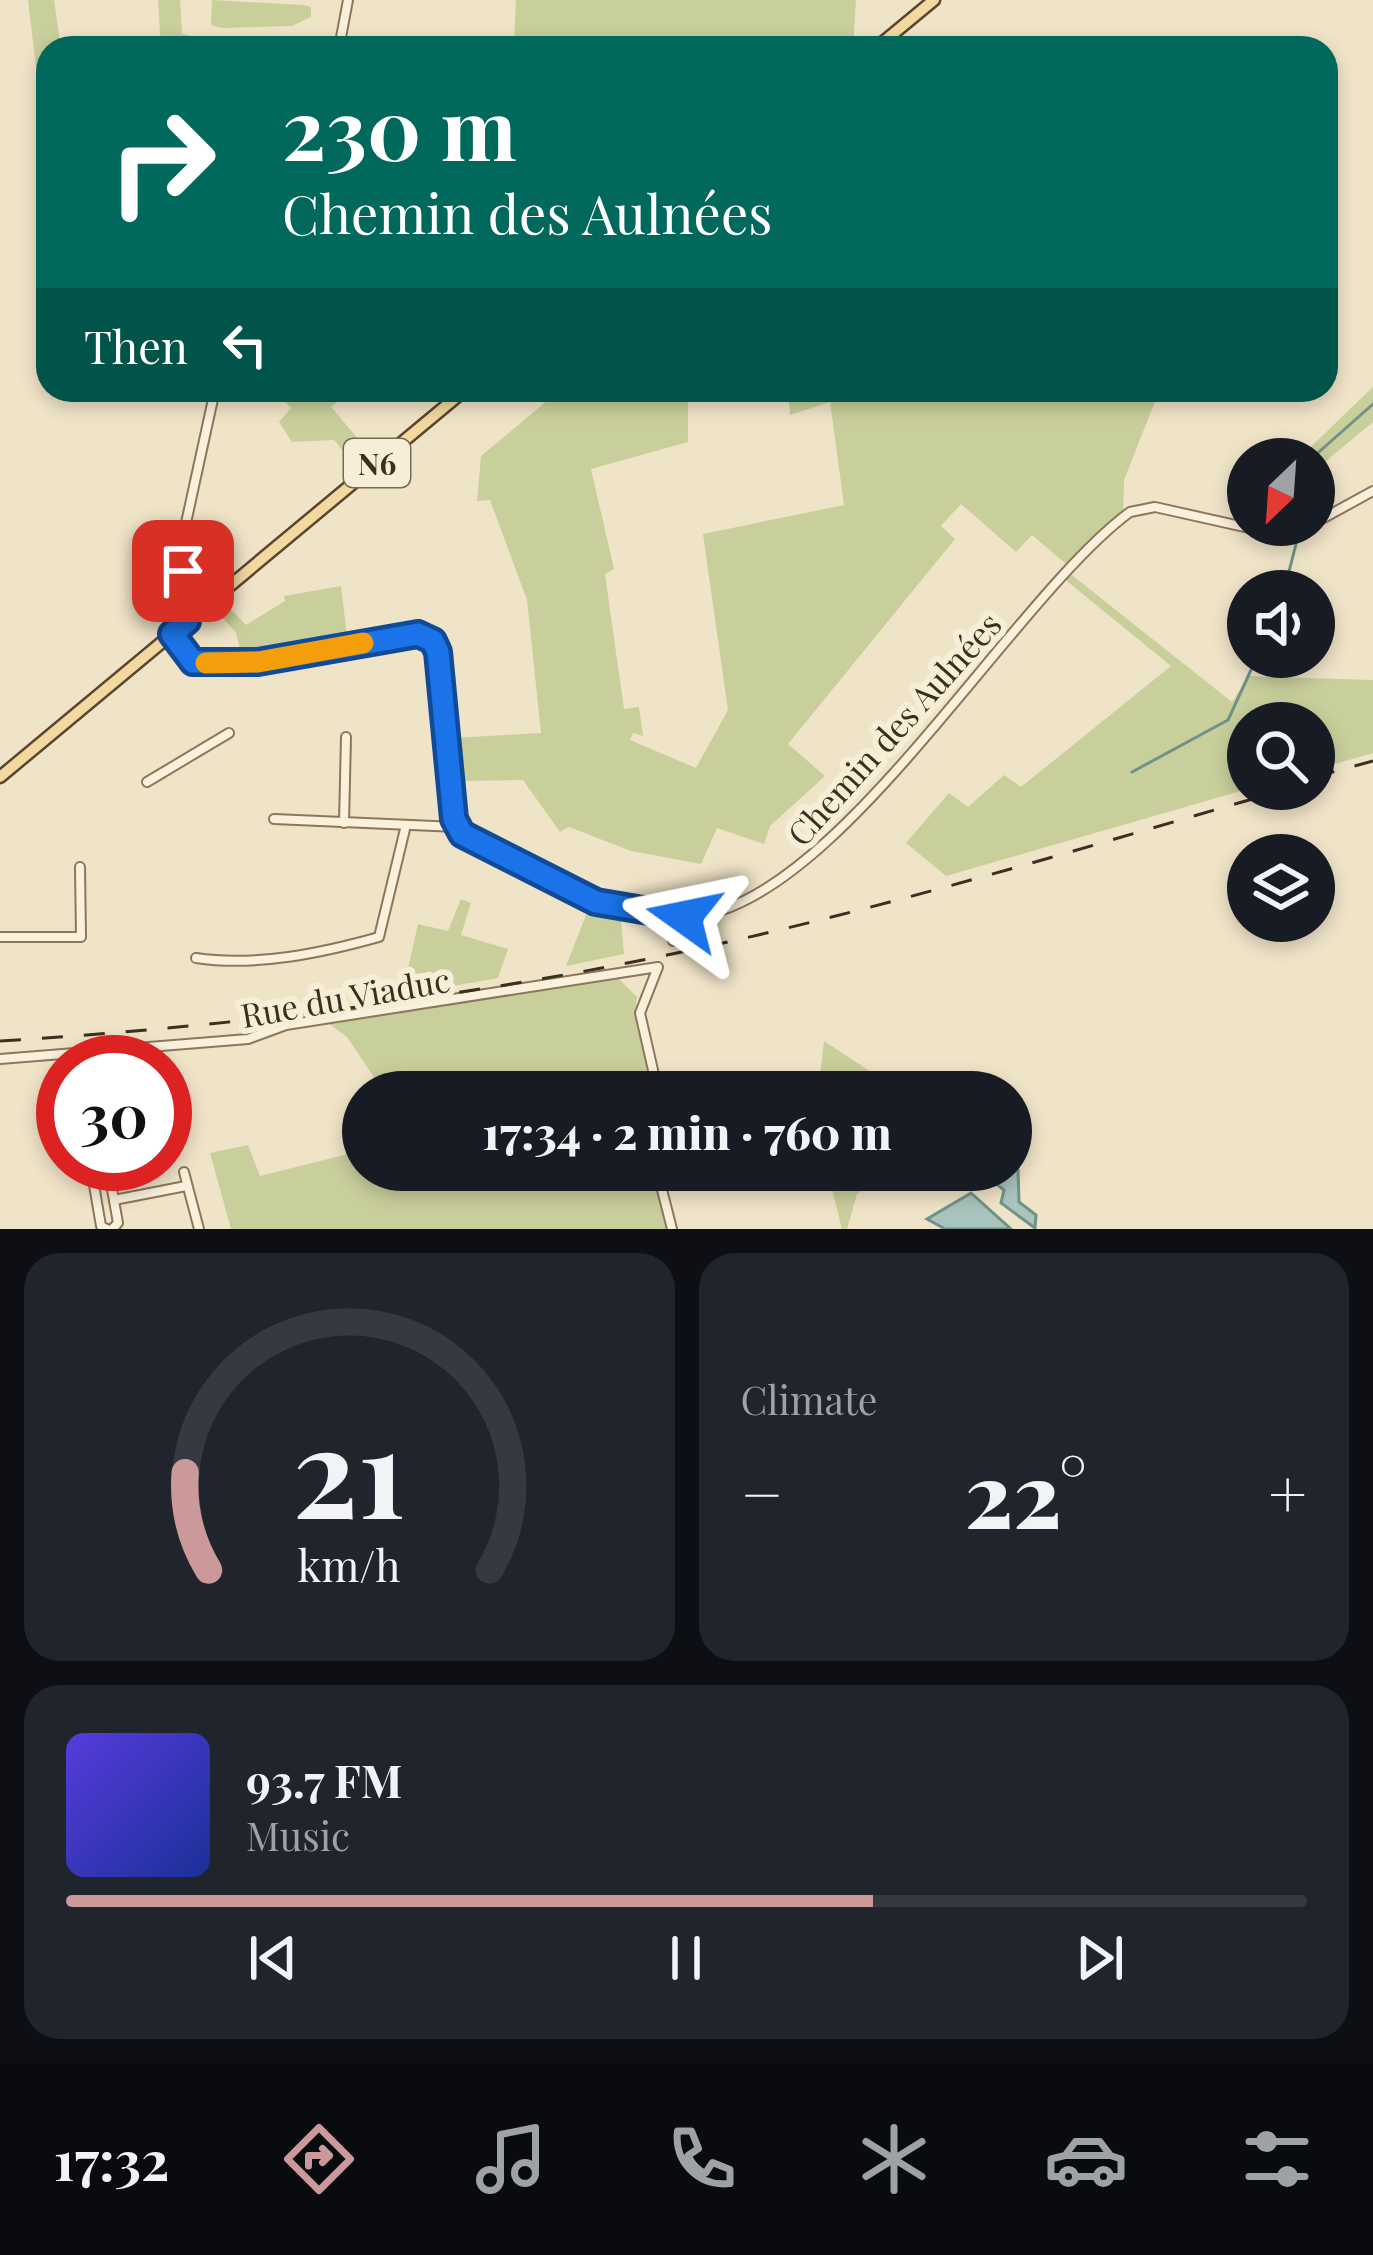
<!DOCTYPE html>
<meta charset="utf-8">
<style>
:root{--surface:#171b24;--page:#20242c;--text:#f1f3f6;--muted:#9ea1a6;--line:#363941;--accent:#cc999b}
body{margin:0;font-family:"Playfair Display",serif;background:var(--page);color:var(--text);height:100vh;display:flex;flex-direction:column;font-size:45px;white-space:nowrap}
*{box-sizing:border-box;margin:0}
p{font-size:39px;color:var(--muted)}
.icon{flex:none;width:66px;height:66px;fill:none;stroke:currentColor;stroke-width:2;stroke-linecap:round;stroke-linejoin:round}
.map{position:relative;height:1229px;overflow:hidden}
.details{display:flex;flex-direction:column;gap:24px;padding:24px;background:#0d0f14;flex:1}
.details>*{flex:none}
.banner{position:absolute;left:36px;top:36px;width:1302px;height:366px;border-radius:36px;box-shadow:0 6px 18px #0003;background:#00695c;color:#fff;overflow:hidden}
.needle{width:78px;rotate:205deg}
.controls{position:absolute;left:1227px;top:438px;display:grid;gap:24px}
.controls a{display:grid;place-items:center;width:108px;height:108px;border-radius:50%;background:var(--surface);box-shadow:0 6px 18px #0003;font-size:60px}
.speed{position:absolute;left:36px;top:1035px;display:flex;gap:24px;font-size:60px;font-weight:700;text-align:center}
.speed>*{display:grid;place-content:center;width:156px;height:156px;border-radius:50%;background:var(--surface);box-shadow:0 6px 18px #0003;line-height:1}
.speed .limit{border:18px solid #d22;background:#fff;color:#111}
.pin{position:absolute;display:grid;place-items:center;width:102px;height:102px;color:#fff;margin:-51px;border-radius:24px;box-shadow:0 6px 18px #0006}
.me{position:absolute;width:132px;margin:-66px;rotate:282deg;stroke-linejoin:round;filter:drop-shadow(0 0 9px #0008)}
.turn{display:flex;align-items:center;gap:42px;height:252px;padding:0 48px;font-size:54px}
.turn .icon{width:156px;height:156px;stroke-width:2.5}
.turn b{display:block;font-size:84px;line-height:102px}
.then{display:flex;align-items:center;height:114px;padding:0 48px;background:#0003;gap:24px;font-size:45px}
.big{font-size:90px;font-weight:800;line-height:1.1}
.details .card{flex:1;display:flex;flex-direction:column;justify-content:center;gap:18px;min-width:0;padding:0 42px;border-radius:36px;background:var(--page)}
.details .dial{align-items:center;gap:0}
.dial svg{height:312px;overflow:visible;fill:none;stroke:var(--line);stroke-width:7;stroke-linecap:round;text-anchor:middle}
.dial text{fill:var(--text);stroke:none}
.song{display:flex;align-items:center;gap:36px}
.cover{width:144px;height:144px;border-radius:18px;background:linear-gradient(135deg,hsl(250 70% 55%),hsl(230 70% 35%))}
.played{height:12px;border-radius:6px;background:linear-gradient(90deg,var(--accent) 65%,var(--line) 65%)}
.keys{display:flex;justify-content:space-around;direction:ltr}
.heat{display:flex;justify-content:space-between;align-items:center;font-size:66px;direction:ltr}
.details .tiles{flex:1;display:grid;gap:24px;grid-template-columns:1fr 1fr}
.card:last-child{grid-column:span 2}
.trip{position:absolute;left:342px;top:1071px;width:690px;height:120px;border-radius:60px;background:var(--surface);box-shadow:0 6px 18px #0003;font-weight:800;line-height:120px;text-align:center}
.menu{display:flex;height:192px;justify-content:space-around;align-items:center;background:#090b0e;color:var(--muted)}
.menu .icon{width:84px;height:84px}
.menu .current{color:var(--accent)}
.menu b{font-size:54px;color:var(--text)}
.map>svg:first-child{display:block}
.green{fill:#c9cf9b}
.water{fill:#a9c4bc;stroke:#6f938a;stroke-width:3}
.lines{fill:none;stroke-linecap:round;stroke-linejoin:round}
.stream{stroke:#6f938a;stroke-width:3}
.minor-casing{stroke:#8d765c;stroke-width:12}
.primary-casing{stroke:#5b4430;stroke-width:15}
.minor{stroke:#faf1dc;stroke-width:8}
.primary{stroke:#f3d9a0;stroke-width:10}
.rail{stroke:#3d2e20;stroke-width:3;stroke-dasharray:21 21;stroke-linecap:butt}
.route-casing{stroke:#114b97;stroke-width:30}
.route{stroke:#1a73e8;stroke-width:21}
.slow{stroke:#f59e0b;stroke-width:21}
.labels{text-anchor:middle;dominant-baseline:central;stroke-width:12;stroke-linejoin:round;paint-order:stroke}
.shield{fill:#f7eed8;stroke:#756857;stroke-width:3}
.shield-label{font-size:30px;font-weight:bold;fill:#3d2e20}
.street-label{font-size:33px;fill:#3d2e20;stroke:#f7eed8}
</style>
<div class="map">
<svg width="1373" height="1229" viewBox="0 0 1373 1229">
<rect width="100%" height="100%" fill="#f0e4c8"/>
<g class="green">
<path d="M28,0H54L61,48H48V83L38,84Z"/>
<path d="M158,0H180L182,34L189,35V48H161Z"/>
<path d="M212,0L304,5L311,7V17L292,26L221,28L211,25Z"/>
<path d="M516,0H856L853,48H397L450,38L514,40Z"/>
<path d="M1373,387V422L1314,471V459H1298Z"/>
<path d="M275,390H351L331,407L370,453L356,466L334,440L292,442L279,422L291,408Z"/>
<path d="M560,390H688V442L591,469L614,569L605,574L624,709L639,707L643,736L633,733L630,740L696,768L728,710L703,534L844,505L830,402L790,415L788,390L1158,394L1124,480L1123,516L1072,569L1032,535L1016,552L961,504L941,526L955,539L788,744L825,776L770,826L764,844L717,828L701,864L631,851L569,827L560,832L523,780L458,781L451,738L541,733L527,600L490,500L477,501L481,456Z"/>
<path d="M1068,572L1232,702L1249,676L1373,680V753L1314,770V723H1248V789L946,876L906,843L949,793L968,807L1004,775L1021,787L1171,666L1063,578Z"/>
<path d="M341,586L348,645L243,662L236,633L220,615L229,607L246,625L285,601L284,596Z"/>
<path d="M461,899L471,903L461,935L508,949L498,978L402,995L418,924L448,931Z"/>
<path d="M590,905L620,910L624,954L566,966Z"/>
<path d="M618,978L637,997L635,1013L656,1092H384L347,1037L324,1020Z"/>
<path d="M824,1041L897,1089V1092H818Z"/>
<path d="M248,1145L260,1176L360,1151L363,1170H375L386,1182L429,1170H654L669,1229H231L210,1153Z"/>
<path d="M827,1170H892L857,1194L847,1229H842Z"/>
</g>
<g class="water">
<path d="M1011,1165L1018,1170L1019,1202L1036,1215L1035,1228L1001,1203L1004,1190L979,1170H1011Z"/>
<path d="M971,1193L1011,1229H945L927,1219Z"/>
</g>
<g class="lines">
<g class="stream">
<path d="M1311,459L1373,404"/>
<path d="M1291,525L1292,531"/>
<path d="M1284,591L1296,544"/>
<path d="M1132,772L1228,720L1257,657"/>
</g>
<defs>
<g id="minor">
<path d="M339,48L348,0"/>
<path d="M187,621L184,532L215,390"/>
<path d="M172,634L186,658C239,684 362,632 424,635L438,652L453,810L462,834C514,870 576,900 638,906C653,907 668,917 682,917C828,919 1010,600 1130,512L1155,507L1289,537L1373,491"/>
<path d="M147,782L229,733"/>
<path d="M274,819L457,827"/>
<path d="M344,823L346,737"/>
<path d="M0,937H81L80,867"/>
<path d="M673,941L677,917"/>
<path d="M196,958C256,967 322,953 379,937L406,825"/>
<path d="M0,1059L248,1039L286,1025L658,967L640,1013L658,1092"/>
<path d="M101,1164L110,1178L118,1223L112,1229"/>
<path d="M101,1170L93,1179L101,1226L107,1229"/>
<path d="M657,1170L672,1229"/>
<path d="M184,1172L199,1229"/>
<path d="M114,1200L186,1186"/>
</g>
<g id="primary">
<path d="M876,48L934,0"/>
<path d="M0,777L465,390"/>
</g>
</defs>
<use href="#minor" class="minor-casing"/>
<use href="#primary" class="primary-casing"/>
<use href="#minor" class="minor"/>
<use href="#primary" class="primary"/>
<g class="rail">
<path d="M1314,777L1373,761"/>
<path d="M0,1041C239,1026 475,997 710,946C904,903 1096,844 1287,789"/>
</g>
</g>
<g class="lines">
<defs>
<path id="route" d="M183,571L187,621L172,634L193,662H258L418,634L433,641L438,652L454,819L462,834L596,902L684,917"/>
</defs>
<use href="#route" class="route-casing"/>
<use href="#route" class="route"/>
<path class="slow" d="M206,663L258,662L363,643"/>
</g>
<g class="labels">
<rect class="shield" x="344" y="439" width="66" height="48" rx="9"/>
<g class="shield-label">
<text x="377" y="463">N6</text>
</g>
<g class="street-label">
<text transform="translate(893 728) rotate(-48)">Chemin des Aulnées</text>
<text transform="translate(345 996) rotate(-10)">Rue du Viaduc</text>
</g>
</g>
</svg>
<div class="controls">
<a><svg class="needle" viewBox="-14 -14 28 28"><path d="M0-13l5 13h-10z" fill="#e53935"/><path d="M0 13l5-13h-10z" fill="#9ea1a6"/></svg></a>
<a><svg class="icon" aria-label="sound" viewBox="0 0 24 24"><path d="M4 9h4l5-4v14l-5-4H4zM17 9q2 3 0 6"/></svg></a>
<a><svg class="icon" aria-label="search" viewBox="0 0 24 24"><circle cx="10" cy="10" r="6"/><path d="M15 15l6 6"/></svg></a>
<a><svg class="icon" aria-label="layers" viewBox="0 0 24 24"><path d="M12 4l9 5-9 5-9-5zM3 14l9 5 9-5"/></svg></a>
</div>
<div class="speed"><div class="limit">30</div></div>
<div class="pin" style="left:183px;top:571px;background:#d93025"><svg class="icon" aria-label="arrive" viewBox="0 0 24 24"><path d="M6 21V4h12l-3 4 3 4H6"/></svg></div>
<svg class="me" style="left:684px;top:917px" viewBox="-20 -20 40 40"><path d="M0-17L14 15 0 8-14 15z" fill="#1a73e8" stroke="#fff" stroke-width="4"/></svg>
<div class="trip">17:34 · 2 min · 760 m</div>
<div class="banner">
<div class="turn"><svg class="icon" aria-label="right" viewBox="0 0 24 24"><path d="M7 20v-9h11M14 6l5 5-5 5"/></svg><div><b>230 m</b>Chemin des Aulnées</div></div>
<div class="then">Then<svg class="icon" aria-label="left" viewBox="0 0 24 24"><path d="M17 20v-9H6M10 6l-5 5 5 5"/></svg></div>
</div>
</div>
<section class="details">
<div class="tiles">
<div class="card dial"><svg viewBox="0 0 100 80">
<path d="M14 69A42 42 0 1 1 86 69"/>
<path d="M14 69A42 42 0 0 1 8 44" stroke="#cc999b"/>
<text x="50" y="56" font-size="32" font-weight="700">21</text>
<text x="50" y="72" font-size="11">km/h</text>
</svg></div>
<div class="card"><p>Climate</p>
<div class="heat"><a>−</a><b class="big">22°</b><a>+</a></div>
</div>
<div class="card">
<div class="song"><i class="cover"></i><div><b>93.7 FM</b><p>Music</p></div></div>
<div class="played"></div>
<div class="keys"><svg class="icon" aria-label="previous" viewBox="0 0 24 24"><path d="M18 5L8 12l10 7zM5 5v14"/></svg><svg class="icon" aria-label="pause" viewBox="0 0 24 24"><path d="M8 5v14M16 5v14"/></svg><svg class="icon" aria-label="next" viewBox="0 0 24 24"><path d="M6 5l10 7-10 7zM19 5v14"/></svg></div>
</div>
</div>
</section>
<nav class="menu">
<b>17:32</b>
<svg class="icon current" aria-label="directions" viewBox="0 0 24 24"><path d="M12 3l9 9-9 9-9-9zM9 14v-3h6M13 9l2 2-2 2"/></svg>
<svg class="icon" aria-label="music" viewBox="0 0 24 24"><path d="M9 18V5l10-2v13"/><circle cx="6" cy="18" r="3"/><circle cx="16" cy="16" r="3"/></svg>
<svg class="icon" aria-label="phone" viewBox="0 0 24 24"><path d="M5 4h4l2 5-3 2q2 4 5 5l2-3 5 2v4C11 20 4 13 5 4z"/></svg>
<svg class="icon" aria-label="climate" viewBox="0 0 24 24"><path d="M12 3v18M4 7l16 10M4 17L20 7"/></svg>
<svg class="icon" aria-label="car" viewBox="0 0 24 24"><path d="M5 17H2v-5l4-1 3-4h7l3 4 3 1v5h-3M9 17h6M6 11h13"/><circle cx="7" cy="17" r="2"/><circle cx="17" cy="17" r="2"/></svg>
<svg class="icon" aria-label="filters" viewBox="0 0 24 24"><path d="M4 7h16M4 17h16"/><circle cx="9" cy="7" r="2"/><circle cx="15" cy="17" r="2"/></svg>
</nav>
